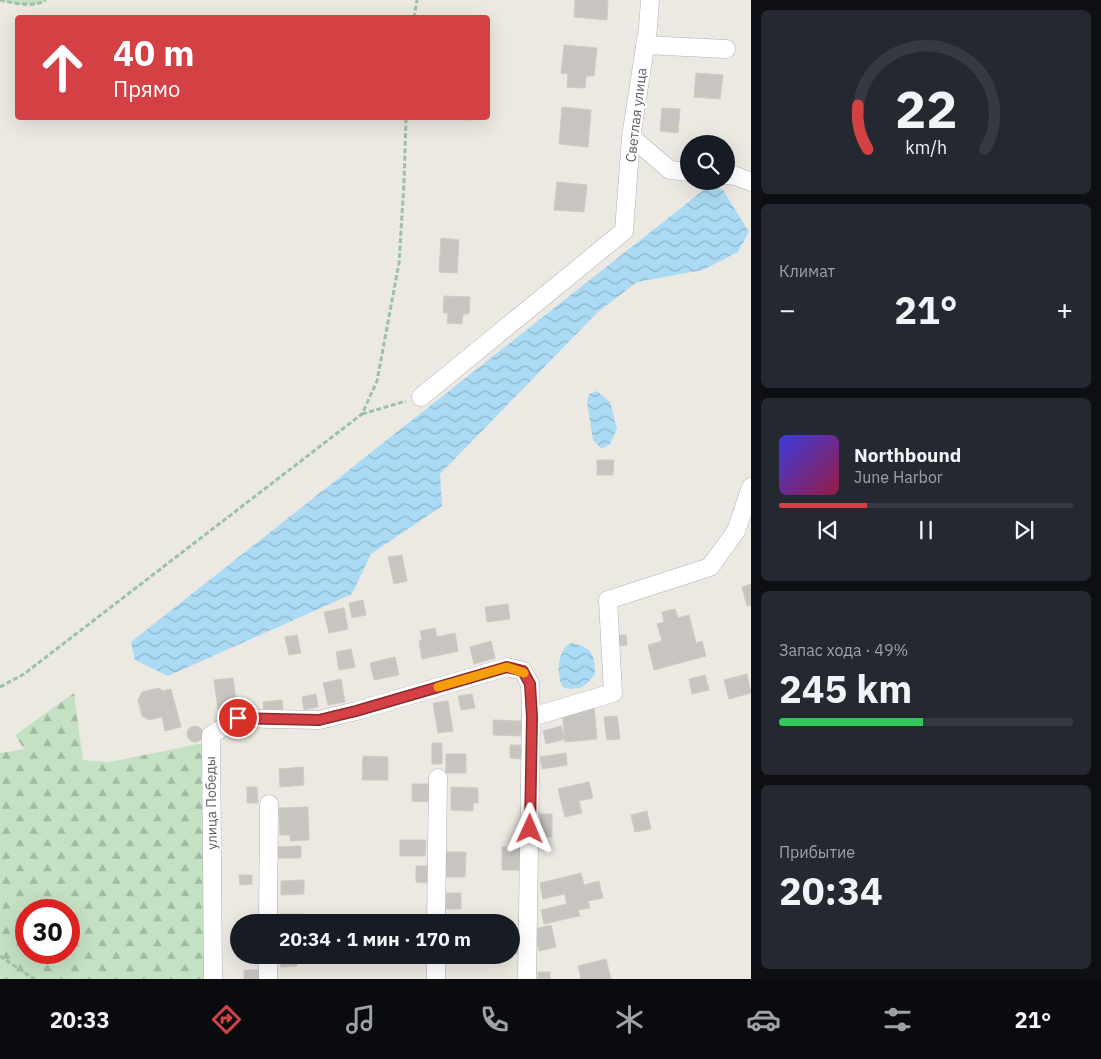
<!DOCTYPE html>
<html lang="ru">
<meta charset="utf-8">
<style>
:root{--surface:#171b24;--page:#242831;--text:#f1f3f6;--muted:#9ea1a6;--line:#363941;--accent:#d44144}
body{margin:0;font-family:"IBM Plex Sans",sans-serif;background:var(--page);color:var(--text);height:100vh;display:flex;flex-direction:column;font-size:19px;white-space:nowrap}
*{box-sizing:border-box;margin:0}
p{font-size:16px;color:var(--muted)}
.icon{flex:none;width:28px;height:28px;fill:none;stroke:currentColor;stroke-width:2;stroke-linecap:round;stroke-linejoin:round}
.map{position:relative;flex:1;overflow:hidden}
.panel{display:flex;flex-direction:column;gap:10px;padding:10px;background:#0d0f14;width:350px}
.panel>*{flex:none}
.top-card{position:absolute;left:15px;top:15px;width:475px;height:105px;border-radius:5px;box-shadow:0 5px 20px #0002;background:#d44144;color:#fff;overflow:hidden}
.buttons{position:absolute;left:680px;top:135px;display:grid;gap:10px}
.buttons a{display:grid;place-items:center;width:55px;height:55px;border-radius:50%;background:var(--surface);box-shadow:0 5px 20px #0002;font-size:25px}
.speed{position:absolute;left:15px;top:899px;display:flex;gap:10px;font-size:25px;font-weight:700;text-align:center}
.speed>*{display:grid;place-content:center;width:65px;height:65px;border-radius:50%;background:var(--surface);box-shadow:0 5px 20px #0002;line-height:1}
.speed .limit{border:8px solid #d22;background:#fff;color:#111}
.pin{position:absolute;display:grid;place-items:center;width:42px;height:42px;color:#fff;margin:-21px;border:2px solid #fff;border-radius:50%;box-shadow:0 1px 5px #0007}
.me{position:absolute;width:55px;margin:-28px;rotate:1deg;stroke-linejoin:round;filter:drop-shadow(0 0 4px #0008)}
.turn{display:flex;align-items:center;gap:18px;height:105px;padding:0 15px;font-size:22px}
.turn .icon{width:65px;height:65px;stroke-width:2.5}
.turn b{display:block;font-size:35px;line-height:42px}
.big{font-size:38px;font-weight:700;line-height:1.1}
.panel .widget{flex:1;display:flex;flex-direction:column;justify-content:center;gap:8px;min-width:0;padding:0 18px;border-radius:8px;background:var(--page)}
.panel .dial{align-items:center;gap:0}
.dial svg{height:130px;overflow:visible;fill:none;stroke:var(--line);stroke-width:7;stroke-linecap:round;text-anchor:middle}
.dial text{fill:var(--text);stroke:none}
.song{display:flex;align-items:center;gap:15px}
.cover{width:60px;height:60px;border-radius:8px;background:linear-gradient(135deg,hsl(240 70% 55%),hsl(340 70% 35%))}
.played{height:5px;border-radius:2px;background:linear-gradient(90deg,var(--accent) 30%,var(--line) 30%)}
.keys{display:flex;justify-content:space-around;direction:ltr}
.heat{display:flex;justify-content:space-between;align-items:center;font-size:28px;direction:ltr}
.charge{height:8px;border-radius:4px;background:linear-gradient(90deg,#34c759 49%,var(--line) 0)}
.trip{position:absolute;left:230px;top:914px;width:290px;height:50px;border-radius:25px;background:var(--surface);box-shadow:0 5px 20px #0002;font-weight:700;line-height:50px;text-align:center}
.tabs{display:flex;height:80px;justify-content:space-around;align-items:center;background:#090b0e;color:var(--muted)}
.tabs .icon{width:35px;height:35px}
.tabs .on{color:var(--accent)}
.tabs b{font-size:22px;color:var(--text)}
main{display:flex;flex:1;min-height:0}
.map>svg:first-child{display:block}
.green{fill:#c5e1c3}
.forest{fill:url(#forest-firs);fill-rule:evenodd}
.water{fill:url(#water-waves)}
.building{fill:#c8c4c0;stroke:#d0cac2}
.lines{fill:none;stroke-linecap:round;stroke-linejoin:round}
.minor-casing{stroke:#afb1b4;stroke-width:19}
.path{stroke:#9cc1a3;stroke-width:3;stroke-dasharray:5 2.5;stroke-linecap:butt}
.minor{stroke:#fff;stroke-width:18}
.route-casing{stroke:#8a2a2c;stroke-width:12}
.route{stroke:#d44144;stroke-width:9}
.slow{stroke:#f59e0b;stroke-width:9}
.labels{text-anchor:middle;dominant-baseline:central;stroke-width:4;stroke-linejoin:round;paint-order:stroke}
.street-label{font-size:14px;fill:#5b5f62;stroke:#fff}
</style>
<main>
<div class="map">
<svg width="751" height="979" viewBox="0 0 751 979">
<defs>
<pattern id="forest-firs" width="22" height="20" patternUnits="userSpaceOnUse" patternTransform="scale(1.25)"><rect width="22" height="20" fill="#c5e1c3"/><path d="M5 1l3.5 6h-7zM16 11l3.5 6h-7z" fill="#a3baa2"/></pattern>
<pattern id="water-waves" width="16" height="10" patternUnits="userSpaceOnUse" patternTransform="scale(1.25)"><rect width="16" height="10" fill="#abdbf4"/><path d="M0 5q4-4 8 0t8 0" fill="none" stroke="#8eb5c9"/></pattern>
</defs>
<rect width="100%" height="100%" fill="#ece9e3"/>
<path class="green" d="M0,0H46C35,7 11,4 0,0Z"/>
<path class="forest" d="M74,693L83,760L109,762L209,742L214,979H0V753L24,749L15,735ZM26,910H69V952H26Z"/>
<g class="water">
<path d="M710,185L723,190L749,232L738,252L703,270L637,282L598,312L440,474L442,506L371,554L352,594L168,676L135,660L131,642Z"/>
<path d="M597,391L610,402L617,429L610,444L602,449L593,440L587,402L589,394Z"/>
<path d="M572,643C591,647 595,654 595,674C586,686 580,691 564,688C555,679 557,647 572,643Z"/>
</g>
<g class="building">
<path d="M575,0H608L607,20L574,17Z"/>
<path d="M564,45L597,48L594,76H586L585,88L567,87L568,74L561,73Z"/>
<path d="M696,73L723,75L720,99L694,97Z"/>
<path d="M562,107L591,110L588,147L559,144Z"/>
<path d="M662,108L680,109L678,133L660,131Z"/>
<path d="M455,118H471V120L455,119Z"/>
<path d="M557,182L587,185L584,212L554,210Z"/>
<path d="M441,238L459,240L457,273L439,272Z"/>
<path d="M444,296L470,297L469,314H463L462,324L447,323L448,313H443Z"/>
<path d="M597,460H614L613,475H597Z"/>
<path d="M402,555L407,581L394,584L388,557Z"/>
<path d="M751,584V605L747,606L742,587Z"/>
<path d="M363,600L366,615L352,618L349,603Z"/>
<path d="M508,604L510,619L487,622L485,607Z"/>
<path d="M344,608L348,629L329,633L324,612Z"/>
<path d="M675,609L678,618L689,615L696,643L702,641L706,656L654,670L648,645L662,641L657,624L664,622L662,612Z"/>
<path d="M435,628L437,637L455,633L458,651L422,659L419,641L422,640L420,631Z"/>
<path d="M297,635L301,653L289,655L285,637Z"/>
<path d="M616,635H626L627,645L617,646Z"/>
<path d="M491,641L495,658L474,664L470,647Z"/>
<path d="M351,649L355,667L339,670L336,652Z"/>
<path d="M395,657L399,675L374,680L370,663Z"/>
<path d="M747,674L751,693L729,699L724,680Z"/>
<path d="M705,675L709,690L692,694L689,679Z"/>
<path d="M233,678L237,707L218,710L214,680Z"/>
<path d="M341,679L345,702L328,705L323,683Z"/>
<path d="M159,688L163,691L171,689L181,727L165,731L162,717L149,720L142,716L138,700L142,692Z"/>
<path d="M316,694L318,707L304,710L302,697Z"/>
<path d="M472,694L475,708L461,710L458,696Z"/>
<path d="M282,700L283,710L264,712L263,702Z"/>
<path d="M448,701L453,731L438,733L433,703Z"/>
<path d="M594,707L597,739L565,742L562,710Z"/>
<path d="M617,716L620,739L607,740L604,717Z"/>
<path d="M493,720L522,721L521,736L493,735Z"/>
<path d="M561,726L565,739L546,744L543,731Z"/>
<circle cx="195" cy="734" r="8"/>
<rect x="432" y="743" width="10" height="21"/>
<path d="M510,745H522L521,759L510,758Z"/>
<path d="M566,753L567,765L542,769L540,757Z"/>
<rect x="446" y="754" width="20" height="19"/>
<path d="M363,756L388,757V780H362Z"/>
<path d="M303,767L304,785L280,787L279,769Z"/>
<path d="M589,782L593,798L579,801L582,813L565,817L558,789Z"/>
<path d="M412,784H429V802L412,801Z"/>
<path d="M247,787H257L258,803H247Z"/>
<path d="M451,787L478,788V803H473V811L451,810Z"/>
<path d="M308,807L309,840L290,841V835H280L279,808Z"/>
<path d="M647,811L651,829L635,832L631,815Z"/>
<rect x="540" y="814" width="12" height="23"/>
<path d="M400,840H426L425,856H400Z"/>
<path d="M301,846V858H278V847Z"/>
<path d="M502,847H522L521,870H502Z"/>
<path d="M445,852H466L465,877H444Z"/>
<path d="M416,866H428V883L416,882Z"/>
<path d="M581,873L584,885L599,881L603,898L588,901L590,908L578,910L580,916L570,918L561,878Z"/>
<path d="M239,875H252V884L240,885Z"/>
<path d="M561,878L564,894L543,899L540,883Z"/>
<path d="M304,880V894L281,895V881Z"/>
<rect x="446" y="893" width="15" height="16"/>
<path d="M567,904L570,918L544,924L541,910Z"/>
<rect x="280" y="914" width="24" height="8"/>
<rect x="411" y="915" width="16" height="7"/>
<path d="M551,925L556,947L539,951L534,929Z"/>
<path d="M511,929H518V941L511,942Z"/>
<rect x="511" y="944" width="7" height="10"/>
<path d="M280,955H297V966L281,967Z"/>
<rect x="408" y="955" width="19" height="8"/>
<path d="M606,959L611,979H581L578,966Z"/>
<rect x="244" y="970" width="17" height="9"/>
<rect x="538" y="972" width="12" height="7"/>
</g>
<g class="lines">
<defs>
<g id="minor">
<path d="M645,45L726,49"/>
<path d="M631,137L670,170L689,172"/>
<path d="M726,175L736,176L751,182"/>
<path d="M421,397L624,231L631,137L648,28L650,0"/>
<path d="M531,717L613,693L608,600L710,567L736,531L751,487"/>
<path d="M268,922L269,804"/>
<path d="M436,922L438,778"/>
<path d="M213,979L211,735L238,718L319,720L356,711L507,667L523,671L530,684L531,717L527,979"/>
<path d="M268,979V955"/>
<path d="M436,979V955"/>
</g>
</defs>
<use href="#minor" class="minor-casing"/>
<g class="path">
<path d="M0,0C13,3 34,8 46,0"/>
<path d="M414,18L417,0"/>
<path d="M362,414L406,401"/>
<path d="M0,687L24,674L362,414L377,381L399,263L404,183L406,118"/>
<path d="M0,956L34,979"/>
</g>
<use href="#minor" class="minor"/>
</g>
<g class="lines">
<defs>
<path id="route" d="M238,718L319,720L356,711L507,667L523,671L530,684L532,717L530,829"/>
</defs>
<use href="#route" class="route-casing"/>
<use href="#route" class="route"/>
<path class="slow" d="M438,687L507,667L524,673"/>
</g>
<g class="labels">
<g class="street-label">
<text transform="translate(636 115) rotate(-83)">Светлая улица</text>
<text transform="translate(211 803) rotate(-91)">улица Победы</text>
</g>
</g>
</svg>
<div class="buttons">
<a><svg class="icon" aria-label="search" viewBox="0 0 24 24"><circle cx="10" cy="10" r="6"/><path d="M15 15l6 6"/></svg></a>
</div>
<div class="speed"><div class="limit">30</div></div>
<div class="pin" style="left:238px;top:718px;background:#d93025"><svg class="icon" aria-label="arrive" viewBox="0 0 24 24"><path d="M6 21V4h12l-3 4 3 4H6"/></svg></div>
<svg class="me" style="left:530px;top:829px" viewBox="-20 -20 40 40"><path d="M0-17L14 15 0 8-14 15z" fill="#d44144" stroke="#fff" stroke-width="4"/></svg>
<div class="trip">20:34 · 1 мин · 170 m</div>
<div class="top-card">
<div class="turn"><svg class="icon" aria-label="ahead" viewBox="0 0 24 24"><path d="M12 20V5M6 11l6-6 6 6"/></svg><div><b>40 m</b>Прямо</div></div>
</div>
</div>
<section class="panel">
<div class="widget dial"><svg viewBox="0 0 100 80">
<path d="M14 69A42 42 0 1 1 86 69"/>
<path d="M14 69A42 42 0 0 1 8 42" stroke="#d44144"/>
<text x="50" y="56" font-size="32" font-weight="700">22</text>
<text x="50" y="72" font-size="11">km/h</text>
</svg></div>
<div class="widget"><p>Климат</p>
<div class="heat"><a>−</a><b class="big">21°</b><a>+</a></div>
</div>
<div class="widget">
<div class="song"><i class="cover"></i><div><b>Northbound</b><p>June Harbor</p></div></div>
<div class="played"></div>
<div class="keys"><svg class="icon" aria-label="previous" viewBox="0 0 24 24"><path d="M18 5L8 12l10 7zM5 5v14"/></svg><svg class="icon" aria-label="pause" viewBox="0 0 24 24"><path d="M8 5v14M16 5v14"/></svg><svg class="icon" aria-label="next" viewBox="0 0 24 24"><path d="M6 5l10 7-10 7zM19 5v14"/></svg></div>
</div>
<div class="widget"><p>Запас хода · 49%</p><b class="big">245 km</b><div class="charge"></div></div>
<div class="widget"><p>Прибытие</p><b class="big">20:34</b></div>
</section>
</main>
<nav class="tabs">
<b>20:33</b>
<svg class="icon on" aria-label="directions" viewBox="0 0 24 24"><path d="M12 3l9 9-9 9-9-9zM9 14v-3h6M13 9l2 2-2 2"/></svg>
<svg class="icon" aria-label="music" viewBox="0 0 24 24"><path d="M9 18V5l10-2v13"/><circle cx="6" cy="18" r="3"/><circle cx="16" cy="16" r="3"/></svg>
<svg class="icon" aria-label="phone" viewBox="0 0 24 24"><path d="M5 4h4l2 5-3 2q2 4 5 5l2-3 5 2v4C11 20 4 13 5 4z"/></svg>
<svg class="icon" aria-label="climate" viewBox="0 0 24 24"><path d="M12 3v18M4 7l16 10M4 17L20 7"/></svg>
<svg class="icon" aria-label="car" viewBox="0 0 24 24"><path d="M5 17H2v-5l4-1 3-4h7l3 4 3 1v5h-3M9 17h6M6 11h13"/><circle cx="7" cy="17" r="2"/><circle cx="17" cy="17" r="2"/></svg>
<svg class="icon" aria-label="filters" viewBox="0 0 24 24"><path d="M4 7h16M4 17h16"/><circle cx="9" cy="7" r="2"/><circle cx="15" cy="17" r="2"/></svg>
<b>21°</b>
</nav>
